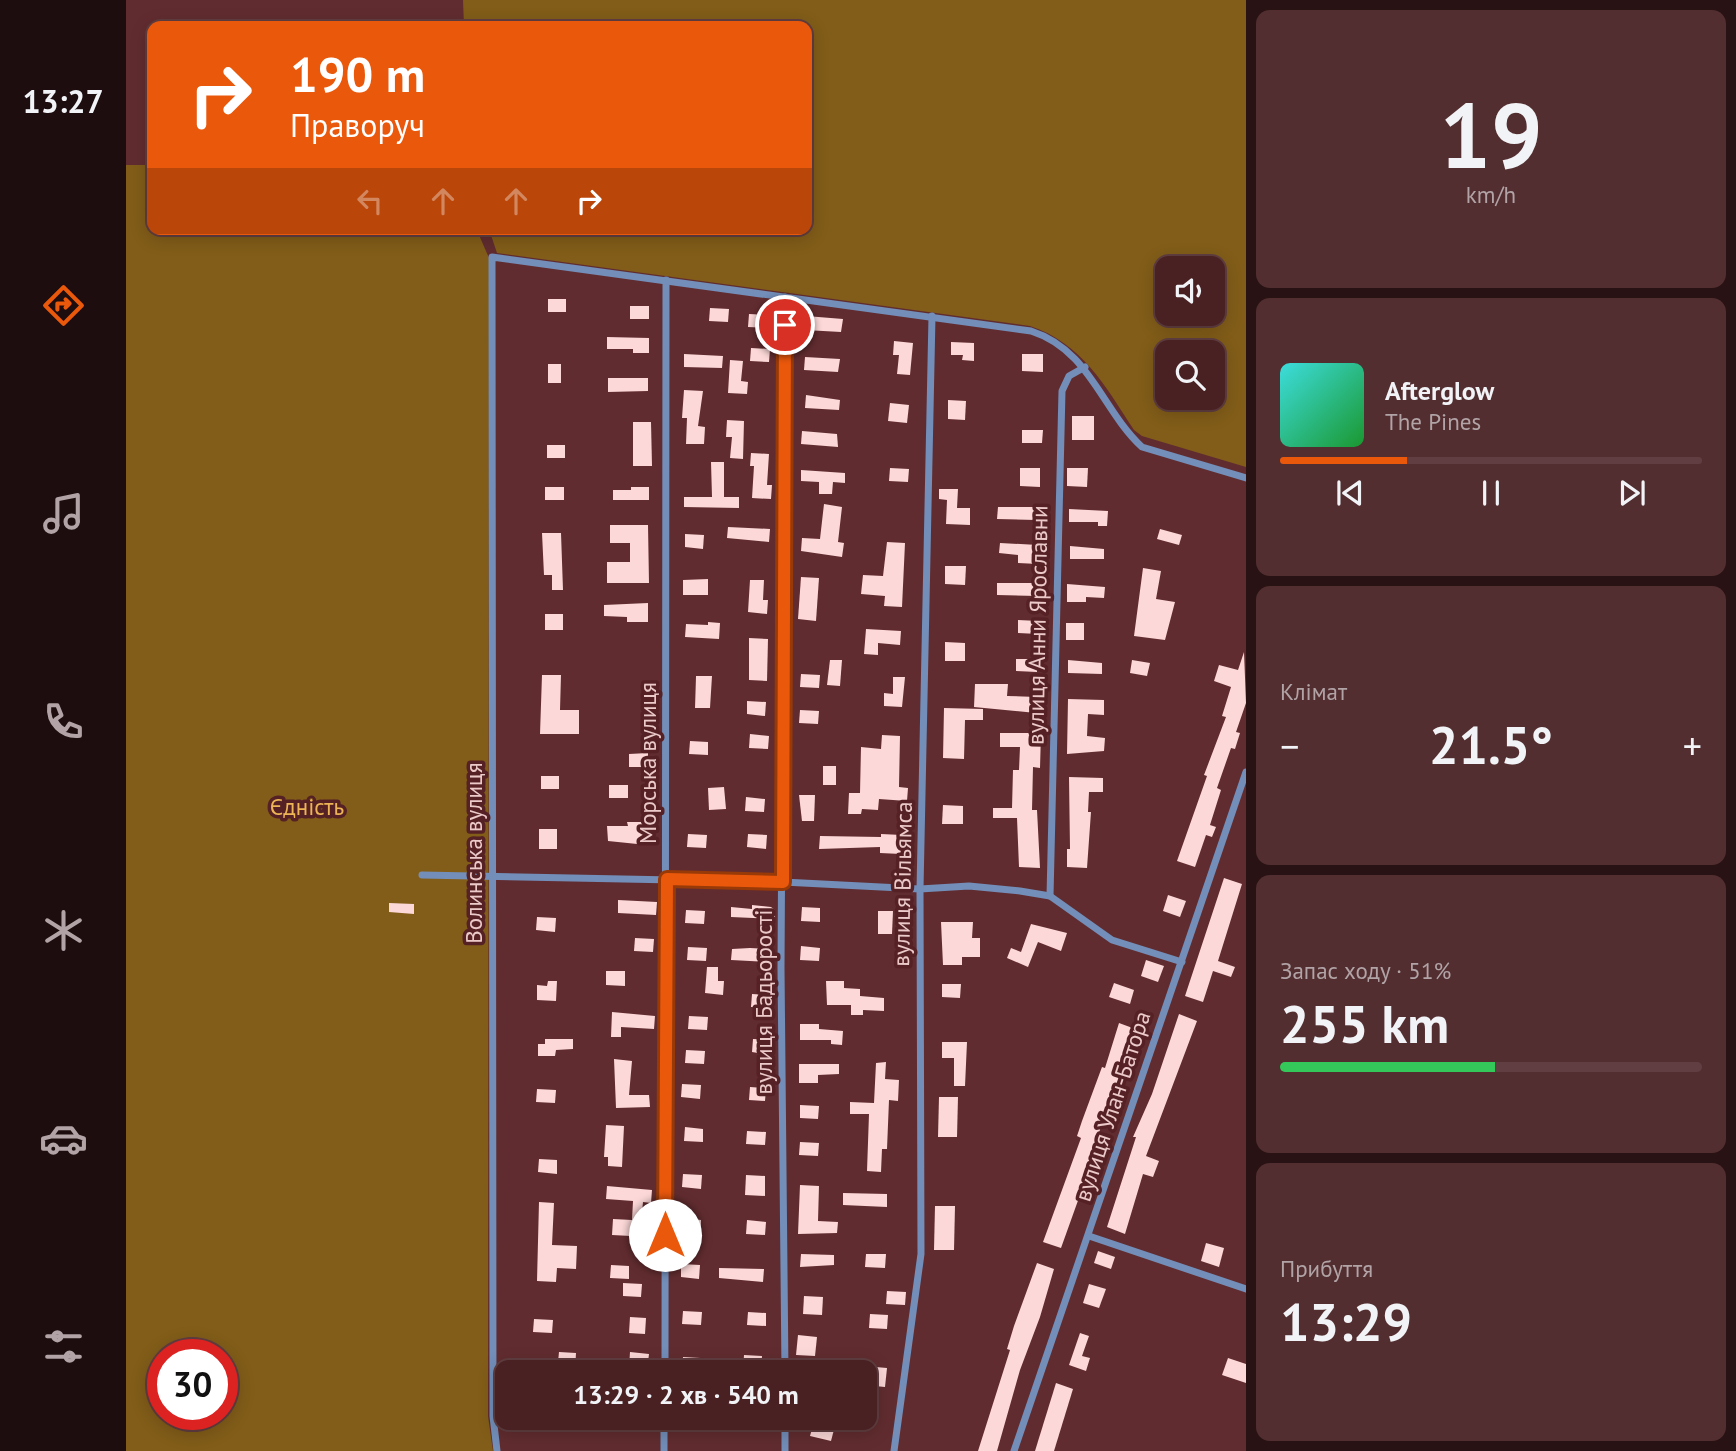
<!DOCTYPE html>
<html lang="uk">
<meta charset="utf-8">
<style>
:root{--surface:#492123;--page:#532e30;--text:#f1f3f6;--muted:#b1a3a6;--line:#613e41;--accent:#ea580c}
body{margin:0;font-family:"PT Sans",sans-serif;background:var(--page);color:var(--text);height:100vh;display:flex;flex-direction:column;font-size:26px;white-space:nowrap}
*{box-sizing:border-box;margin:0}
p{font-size:23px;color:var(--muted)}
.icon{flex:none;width:38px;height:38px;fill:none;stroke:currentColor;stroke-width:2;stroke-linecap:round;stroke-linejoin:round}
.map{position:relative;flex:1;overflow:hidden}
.details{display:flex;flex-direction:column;gap:10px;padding:10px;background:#281213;width:490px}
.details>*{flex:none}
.hud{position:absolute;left:21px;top:21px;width:665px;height:214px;border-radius:14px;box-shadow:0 4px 18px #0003,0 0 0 2px var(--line);background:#ea580c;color:#fff;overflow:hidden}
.buttons{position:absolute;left:1029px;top:256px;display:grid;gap:14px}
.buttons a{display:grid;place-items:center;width:70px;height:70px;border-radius:14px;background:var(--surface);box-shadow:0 4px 18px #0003,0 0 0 2px var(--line);font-size:35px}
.speed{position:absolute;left:21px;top:1339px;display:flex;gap:14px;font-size:35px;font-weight:700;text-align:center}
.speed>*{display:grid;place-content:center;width:91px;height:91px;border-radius:50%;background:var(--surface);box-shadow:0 4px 18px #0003,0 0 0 2px var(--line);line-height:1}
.speed .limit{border:10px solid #d22;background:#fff;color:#111}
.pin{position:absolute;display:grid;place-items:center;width:60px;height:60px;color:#fff;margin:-30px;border:4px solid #fff;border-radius:50%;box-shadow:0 2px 7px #0007}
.me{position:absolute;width:77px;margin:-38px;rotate:0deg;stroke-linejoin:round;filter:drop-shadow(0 0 5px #0008)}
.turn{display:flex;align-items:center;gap:24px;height:147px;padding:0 28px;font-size:32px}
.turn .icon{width:91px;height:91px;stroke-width:2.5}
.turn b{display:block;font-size:49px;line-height:60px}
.lanes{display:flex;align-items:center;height:66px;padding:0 28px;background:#0003;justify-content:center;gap:35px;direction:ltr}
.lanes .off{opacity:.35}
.big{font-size:52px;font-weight:700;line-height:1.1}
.details .widget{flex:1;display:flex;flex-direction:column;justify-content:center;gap:10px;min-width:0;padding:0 24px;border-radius:14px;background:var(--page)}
.details .dial{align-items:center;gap:0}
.dial b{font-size:91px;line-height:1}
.song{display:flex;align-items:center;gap:21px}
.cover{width:84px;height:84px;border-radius:10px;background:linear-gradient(135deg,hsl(180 70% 55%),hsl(130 70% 35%))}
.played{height:7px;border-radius:4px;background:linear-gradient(90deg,var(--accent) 30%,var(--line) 30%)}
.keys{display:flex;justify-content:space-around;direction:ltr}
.heat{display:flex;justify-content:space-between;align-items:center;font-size:38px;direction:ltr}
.charge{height:10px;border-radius:5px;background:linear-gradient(90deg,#34c759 51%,var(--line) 0)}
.trip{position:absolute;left:369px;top:1360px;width:382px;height:70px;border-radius:14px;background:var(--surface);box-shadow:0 4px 18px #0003,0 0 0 2px var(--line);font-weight:700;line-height:70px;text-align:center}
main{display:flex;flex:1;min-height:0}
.tab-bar{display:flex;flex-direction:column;width:126px;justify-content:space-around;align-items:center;background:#1d0d0e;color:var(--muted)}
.tab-bar .icon{width:49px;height:49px}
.tab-bar .active{color:var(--accent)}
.tab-bar b{font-size:32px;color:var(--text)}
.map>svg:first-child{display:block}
.green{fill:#825d19;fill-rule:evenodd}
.building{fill:#fcd8d8}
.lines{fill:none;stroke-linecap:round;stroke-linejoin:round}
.minor{stroke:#728eb9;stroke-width:7}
.route-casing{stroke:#983908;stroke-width:18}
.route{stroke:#ea580c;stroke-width:12}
.labels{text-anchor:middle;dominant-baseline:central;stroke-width:7;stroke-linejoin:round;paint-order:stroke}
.street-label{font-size:23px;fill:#eccaca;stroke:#552125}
.park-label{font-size:23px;fill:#edb555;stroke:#552125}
</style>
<main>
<nav class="tab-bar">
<b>13:27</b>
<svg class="icon active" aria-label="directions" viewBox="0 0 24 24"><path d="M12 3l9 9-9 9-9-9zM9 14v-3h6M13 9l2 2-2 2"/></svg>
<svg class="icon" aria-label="music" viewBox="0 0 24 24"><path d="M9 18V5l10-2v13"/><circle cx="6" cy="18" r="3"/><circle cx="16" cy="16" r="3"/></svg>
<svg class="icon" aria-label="phone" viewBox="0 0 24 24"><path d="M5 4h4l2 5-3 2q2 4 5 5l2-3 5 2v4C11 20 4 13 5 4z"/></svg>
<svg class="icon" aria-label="climate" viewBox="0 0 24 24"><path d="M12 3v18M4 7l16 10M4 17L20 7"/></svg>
<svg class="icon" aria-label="car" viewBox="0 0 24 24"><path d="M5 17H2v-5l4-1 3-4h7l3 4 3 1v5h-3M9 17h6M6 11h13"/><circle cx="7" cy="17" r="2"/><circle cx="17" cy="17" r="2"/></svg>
<svg class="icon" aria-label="filters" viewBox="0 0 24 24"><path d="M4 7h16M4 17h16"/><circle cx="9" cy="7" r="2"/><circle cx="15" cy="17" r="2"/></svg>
</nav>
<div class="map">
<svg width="1120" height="1451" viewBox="0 0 1120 1451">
<rect width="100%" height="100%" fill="#612c2f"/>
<g class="green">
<path d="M337,0H1120V467L1016,436L1008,430C980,387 956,343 904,326L371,253L363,229H681V26H338ZM1041,268H1087V313H1041ZM1041,352H1087V397H1041Z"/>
<path d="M0,165H26V229H312V234L353,235L363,258L362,1416L367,1451H0ZM37,1354H96V1414H37Z"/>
</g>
<g class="building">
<rect x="422" y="299" width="18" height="13"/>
<rect x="504" y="306" width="19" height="13"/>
<path d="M584,308L603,309L602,322L583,321Z"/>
<path d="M623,314L642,315L641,328L622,327Z"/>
<path d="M680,316L717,319L715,332L679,330Z"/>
<path d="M481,337L523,338V353H507V349H481Z"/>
<path d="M768,341L787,343L784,375L771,374L773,355H767Z"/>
<path d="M825,342L848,343V361L836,360L837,355H825Z"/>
<path d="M625,348L644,349L643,362L624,361Z"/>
<path d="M558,354L597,356L596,368L558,367Z"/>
<path d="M896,354H917V372L896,371Z"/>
<path d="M679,357L714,359L712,372L678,370Z"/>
<path d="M604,360L617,361L615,381L622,382L621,394L602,393Z"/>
<rect x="422" y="364" width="13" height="19"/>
<path d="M482,378H522V391L482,392Z"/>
<path d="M558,390L577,391L572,426L579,427L578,444H560L561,418H556Z"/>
<path d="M680,395L714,400L713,410L679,408Z"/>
<path d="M822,400L840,401L839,420L822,419Z"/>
<path d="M764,403L783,405L781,423L762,421Z"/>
<rect x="946" y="416" width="22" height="24"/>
<path d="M601,420L618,421L617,459L604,458L606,437H600Z"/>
<path d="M507,422H525L526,466H507Z"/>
<path d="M896,430H917L916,443H896Z"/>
<path d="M676,431L711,434L712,447L675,444Z"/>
<rect x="421" y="445" width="18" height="13"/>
<path d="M625,453L643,454L641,485H646L645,499L626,498L628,466H624Z"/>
<path d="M585,462H598V497H613V508L558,507V497H586Z"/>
<path d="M764,468L783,469L782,482L763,481Z"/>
<path d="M894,468H914V487L894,486Z"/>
<path d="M941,468H962L961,487L941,486Z"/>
<path d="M675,470L719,473V483L707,482L706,494H693V482L675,481Z"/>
<rect x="419" y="487" width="19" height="13"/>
<path d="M505,487H523V500H487V490H505Z"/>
<path d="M813,489H832L831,508H844V525L820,524L821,500L813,499Z"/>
<path d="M698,504L716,507L712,542L718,543L716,557L675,551L676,538L694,539Z"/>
<path d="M872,507H910V520L871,519Z"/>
<path d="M943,509L982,511L981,526H972V522H943Z"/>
<path d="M484,525H522L523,583H481V562H504V543H484Z"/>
<path d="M602,527L644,529L643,542L601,538Z"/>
<path d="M1034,529L1056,535L1053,545L1031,539Z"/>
<path d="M416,533H435L437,590H426V575H418Z"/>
<path d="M559,534L578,535L577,549L559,547Z"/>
<path d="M761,542L779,543L776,607L758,606L759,596L735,594L737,575L757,576Z"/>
<path d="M874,543L912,545V564L892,563V555L873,553Z"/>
<path d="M944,546L978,549V559H944Z"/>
<path d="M819,566H840L839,585L819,584Z"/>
<path d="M1017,568L1035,571L1030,599L1049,602L1039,640L1008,636Z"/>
<path d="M675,577L693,578L690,621L672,619Z"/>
<path d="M582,579V595H557V580Z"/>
<path d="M624,580H638L637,600H642L641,614L622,612Z"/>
<path d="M871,583H911V596L871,595Z"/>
<path d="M941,584L979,587L978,598L960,597V602H941Z"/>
<path d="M522,603V622H501V617L478,616V605Z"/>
<rect x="419" y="614" width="18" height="16"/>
<path d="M892,620L913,621L912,634L892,633Z"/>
<path d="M582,622L594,623L593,639L559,637L560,624L582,625Z"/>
<rect x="940" y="623" width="18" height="17"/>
<path d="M740,629L775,631L774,645L752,643V655L738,654Z"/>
<path d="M623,638L642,639L641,681L623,680Z"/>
<path d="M819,642L839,643V661H819Z"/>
<path d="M1118,652L1120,703L1110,732L1114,733L1109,749L1105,748L1091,788L1095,790L1084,825L1090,827L1086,837L1080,835L1069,867L1051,861L1081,776L1078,775L1100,717L1096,716L1105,687L1088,681L1093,665L1112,670Z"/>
<path d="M890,659H911V672L890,671Z"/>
<path d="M704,660H716L714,686L701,685Z"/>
<path d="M942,660L976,663V674L942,673Z"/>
<path d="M1006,660L1024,663L1021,676L1004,673Z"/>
<path d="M675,674L694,675L693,688L674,687Z"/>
<path d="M416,675H435L434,710H453V734H414Z"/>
<path d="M570,676H586L584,708H569Z"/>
<path d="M767,677H779L776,707L758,706V693L767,694Z"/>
<path d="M849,684H882L881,696L911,697L910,713L848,707Z"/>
<path d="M942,699L978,700V715L962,714L961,736L979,738L978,751L941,754Z"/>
<path d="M621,701L640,702L639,716L621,714Z"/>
<path d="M818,708L857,709V720H839L838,759L817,758Z"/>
<path d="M674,710L693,711L692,724L673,723Z"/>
<path d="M874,733H915L914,768L907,767L906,810H911L914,868L893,867L891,818H867V808H886L887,770H893L894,747H874Z"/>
<path d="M624,734L643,736L642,749L623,748Z"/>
<path d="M756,735L774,736L773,787L782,788L781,801L753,799L752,810L736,809L735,814H722L723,793H734L735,747L755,749Z"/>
<path d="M564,741L582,742V755L563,754Z"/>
<path d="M522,753V767H503V754Z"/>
<rect x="697" y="766" width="13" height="19"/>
<rect x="415" y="776" width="18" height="13"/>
<path d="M943,777L977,778V792H963L962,812H965L961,868L941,867V849H944Z"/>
<rect x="483" y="785" width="19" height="13"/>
<path d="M598,787L600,809L583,810L582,788Z"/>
<path d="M673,795H689L688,821H676Z"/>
<path d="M620,797L639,799L638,812L619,811Z"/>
<path d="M817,805L837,806V824H816Z"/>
<path d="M501,822H521V845L482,841L481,826H502Z"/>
<rect x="413" y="829" width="18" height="20"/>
<path d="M562,834L581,835L580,848L561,847Z"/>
<path d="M622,834L641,835L640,849L621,847Z"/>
<path d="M755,834L776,835L775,854L754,853V847L693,849L694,836L755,837Z"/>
<path d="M1098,878L1116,884L1092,961L1109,967L1105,977L1087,971L1077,1002L1059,996Z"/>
<path d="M1042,895L1060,901L1054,917L1037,911Z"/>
<path d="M492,900L531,902L530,915L492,913Z"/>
<path d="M263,903L288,904V914L263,912Z"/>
<path d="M626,905L645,907L649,910V919L605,917V907L626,909Z"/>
<path d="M676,907L694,908V922L675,921Z"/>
<path d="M560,910L579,911L578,924L559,923Z"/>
<path d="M752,911H767L766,934H752Z"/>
<path d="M411,917L430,918L429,932L410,930Z"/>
<path d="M815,922H847L846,938H854V957H836V965H817Z"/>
<path d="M905,924L941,933L935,951L912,942L902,967L881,958L885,948L895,952Z"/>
<path d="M509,938L528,939L527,952L508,951Z"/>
<path d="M675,946L694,948L693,961L674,960Z"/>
<path d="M562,947L581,948L580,961L561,960Z"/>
<path d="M624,948L643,949L642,962L605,960L606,949Z"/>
<path d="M1020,960L1038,966L1032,982L1015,976Z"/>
<path d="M581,967H592V981H598L597,995L579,993Z"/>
<path d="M480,971H499V986L480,985Z"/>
<path d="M422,981H431L430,1001L411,1000V985L421,986Z"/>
<path d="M700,981H718V988L734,989V996L758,998V1011L737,1010V1015H725V1005H701Z"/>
<path d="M988,983L1008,990L1004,1004L983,997Z"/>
<path d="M816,984H835L834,998L816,997Z"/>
<path d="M626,994L644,995V1008L625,1007Z"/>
<path d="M486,1012L529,1016L528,1029L495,1027V1037H485Z"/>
<path d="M1053,1014L1071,1021L1020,1156L1033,1161L1027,1177L1017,1174L999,1234L981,1227L1010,1137H1007L1026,1094Z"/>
<path d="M563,1016L582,1017L581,1030L562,1029Z"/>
<path d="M993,1023L1012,1030L978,1116L959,1181L935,1248L917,1242L955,1138L951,1136L956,1121L976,1067L979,1068Z"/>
<path d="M674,1024H693V1029L717,1031L716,1045L705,1044V1040H674Z"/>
<path d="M419,1039H447V1049L430,1050L429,1056H412V1044H419Z"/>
<path d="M627,1039L646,1040L644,1066H632V1053L626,1052Z"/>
<path d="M816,1042H841L839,1086H828V1058H816Z"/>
<path d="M560,1050L579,1051L578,1064L559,1063Z"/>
<path d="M488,1059L506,1061L503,1095H523L524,1107L490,1108Z"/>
<path d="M760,1062L759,1079L773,1080L772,1101L763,1100L761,1149H756L755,1172L741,1171L743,1114H724V1102L748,1103L750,1063Z"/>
<path d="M673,1064H713V1074L692,1075V1083H673Z"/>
<path d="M556,1084L575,1085L574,1099L555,1097Z"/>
<path d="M624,1087L640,1088L639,1101L623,1100Z"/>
<path d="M411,1089L430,1090L429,1103L410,1102Z"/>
<path d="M813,1097H832L831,1137H812Z"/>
<path d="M674,1105L693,1106L692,1119L674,1118Z"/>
<path d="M480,1125L498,1126L496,1167L482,1166V1157H478Z"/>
<path d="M559,1127L577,1129V1142L558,1141Z"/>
<path d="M621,1131L640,1132L639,1145L620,1144Z"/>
<path d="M674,1142L693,1143L692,1156L673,1155Z"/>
<path d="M413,1159L431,1160V1174L412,1172Z"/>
<path d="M557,1174L576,1175L575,1189L556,1187Z"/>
<path d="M620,1175L639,1176V1196L619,1195Z"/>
<path d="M674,1185L693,1186L692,1221L712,1222L711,1233L672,1234Z"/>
<path d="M481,1186L526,1190L525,1203L517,1202L515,1223H524V1242H505V1236L486,1235L487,1219L506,1220L507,1201L480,1199Z"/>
<path d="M717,1193L761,1194V1207L717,1205Z"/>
<path d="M413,1202L428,1203L426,1245L451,1246L450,1269L431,1268L430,1282L411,1281Z"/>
<path d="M809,1206H829L828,1250H808Z"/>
<path d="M557,1218L575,1220V1233L556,1232Z"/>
<path d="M621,1220L640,1222L639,1235L620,1234Z"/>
<path d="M1080,1243L1098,1248L1093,1267L1075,1261Z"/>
<path d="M972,1251L989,1257L985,1269L968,1263Z"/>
<path d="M675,1254L708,1255V1265L674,1267Z"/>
<path d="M740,1254H760L759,1268L739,1267Z"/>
<path d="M911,1263L928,1269L914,1317L894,1370L871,1451H852L884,1350L881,1349L888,1326Z"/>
<path d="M555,1264L574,1265L573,1279L555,1277Z"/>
<path d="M485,1265L503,1266V1279L484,1278Z"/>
<path d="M593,1268L638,1269L637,1282L593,1278Z"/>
<path d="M497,1283L516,1284L515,1297L497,1296Z"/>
<path d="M963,1284L980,1289L973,1308L957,1303Z"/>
<path d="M761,1291L780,1292L779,1305L760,1304Z"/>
<path d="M678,1296L697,1297L696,1315L677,1314Z"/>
<path d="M557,1311L576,1312L575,1325L556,1324Z"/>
<path d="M622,1312L640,1313V1326L621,1325Z"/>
<path d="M744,1314L762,1315L761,1329L743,1328Z"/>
<path d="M504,1317L520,1318L519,1334L503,1333Z"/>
<path d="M408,1319L427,1320L426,1333L407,1332Z"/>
<path d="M954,1333L963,1336L956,1356L964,1358L960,1371L943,1365Z"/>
<path d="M672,1335L691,1337L689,1356L670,1355Z"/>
<path d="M433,1352L450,1353L449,1372H431Z"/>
<path d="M504,1352L523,1354L521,1371L503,1369Z"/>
<path d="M618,1355L636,1356L635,1372H617Z"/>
<path d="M557,1357L592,1359V1370H556Z"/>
<path d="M1102,1358L1120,1364V1383L1096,1375Z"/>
<path d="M738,1366L761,1368L759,1387L738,1385Z"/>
<path d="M930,1383L947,1389L928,1451H909Z"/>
<rect x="501" y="1418" width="21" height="13"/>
<path d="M689,1418L710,1422L705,1441L684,1436Z"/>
</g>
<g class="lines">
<g class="minor">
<path d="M296,875L657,882L794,889L843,886L894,891L924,896L986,940L1056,962"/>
<path d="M924,896L936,391L943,376L959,367"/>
<path d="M963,1236L1120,1289"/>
<path d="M539,1372L540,280"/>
<path d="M659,1372L655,968L659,297"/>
<path d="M659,1418V1451"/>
<path d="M371,1451L367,1416L366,257L905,331C964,350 975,409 1016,447L1120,478"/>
<path d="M538,1451V1418"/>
<path d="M768,1451L795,1254L794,889L806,316"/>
<path d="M888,1451L1120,772"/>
</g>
</g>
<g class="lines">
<defs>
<path id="route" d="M539,1235L541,879L657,882L659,325"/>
</defs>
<use href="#route" class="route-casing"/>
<use href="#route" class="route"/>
</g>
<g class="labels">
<g class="street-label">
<text transform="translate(911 625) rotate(-89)">вулиця Анни Ярославни</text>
<text transform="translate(521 763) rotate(-90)">Морська вулиця</text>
<text transform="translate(347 853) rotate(-90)">Волинська вулиця</text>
<text transform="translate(776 884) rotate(-89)">вулиця Вільямса</text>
<text transform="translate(637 1002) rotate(-90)">вулиця Бадьорості</text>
<text transform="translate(986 1106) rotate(-72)">вулиця Улан-Батора</text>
</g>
<g class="park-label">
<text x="181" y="806">Єдність</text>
</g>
</g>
</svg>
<div class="buttons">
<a><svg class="icon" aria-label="sound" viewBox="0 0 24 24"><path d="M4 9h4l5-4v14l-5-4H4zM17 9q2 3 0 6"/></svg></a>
<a><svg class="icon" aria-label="search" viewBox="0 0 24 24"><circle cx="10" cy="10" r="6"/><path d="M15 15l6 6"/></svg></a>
</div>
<div class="speed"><div class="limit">30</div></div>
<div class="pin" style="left:659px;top:325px;background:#d93025"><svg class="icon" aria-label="arrive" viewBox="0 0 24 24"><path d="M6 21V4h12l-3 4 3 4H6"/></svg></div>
<svg class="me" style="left:539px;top:1235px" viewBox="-20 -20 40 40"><circle r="19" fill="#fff"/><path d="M0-13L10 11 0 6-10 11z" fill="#ea580c"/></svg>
<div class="trip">13:29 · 2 хв · 540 m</div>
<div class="hud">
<div class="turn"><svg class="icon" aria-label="right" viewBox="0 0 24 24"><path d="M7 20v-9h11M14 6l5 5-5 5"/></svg><div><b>190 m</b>Праворуч</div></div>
<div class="lanes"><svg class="icon off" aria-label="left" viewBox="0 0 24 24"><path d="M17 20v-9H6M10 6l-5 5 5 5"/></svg><svg class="icon off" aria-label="ahead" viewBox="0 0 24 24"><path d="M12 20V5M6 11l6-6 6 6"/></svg><svg class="icon off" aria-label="ahead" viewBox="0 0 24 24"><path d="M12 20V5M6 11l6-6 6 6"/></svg><svg class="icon" aria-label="right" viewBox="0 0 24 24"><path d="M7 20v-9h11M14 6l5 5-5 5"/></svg></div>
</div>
</div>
<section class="details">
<div class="widget dial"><b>19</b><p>km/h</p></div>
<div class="widget">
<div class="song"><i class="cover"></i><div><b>Afterglow</b><p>The Pines</p></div></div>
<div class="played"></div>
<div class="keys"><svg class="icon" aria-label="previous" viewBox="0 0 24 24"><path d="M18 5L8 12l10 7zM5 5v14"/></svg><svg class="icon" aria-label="pause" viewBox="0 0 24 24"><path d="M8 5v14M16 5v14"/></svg><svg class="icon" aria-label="next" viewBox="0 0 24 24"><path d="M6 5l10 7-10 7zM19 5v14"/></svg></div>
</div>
<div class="widget"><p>Клімат</p>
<div class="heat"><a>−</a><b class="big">21.5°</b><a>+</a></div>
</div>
<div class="widget"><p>Запас ходу · 51%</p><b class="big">255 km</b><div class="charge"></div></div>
<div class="widget"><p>Прибуття</p><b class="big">13:29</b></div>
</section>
</main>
